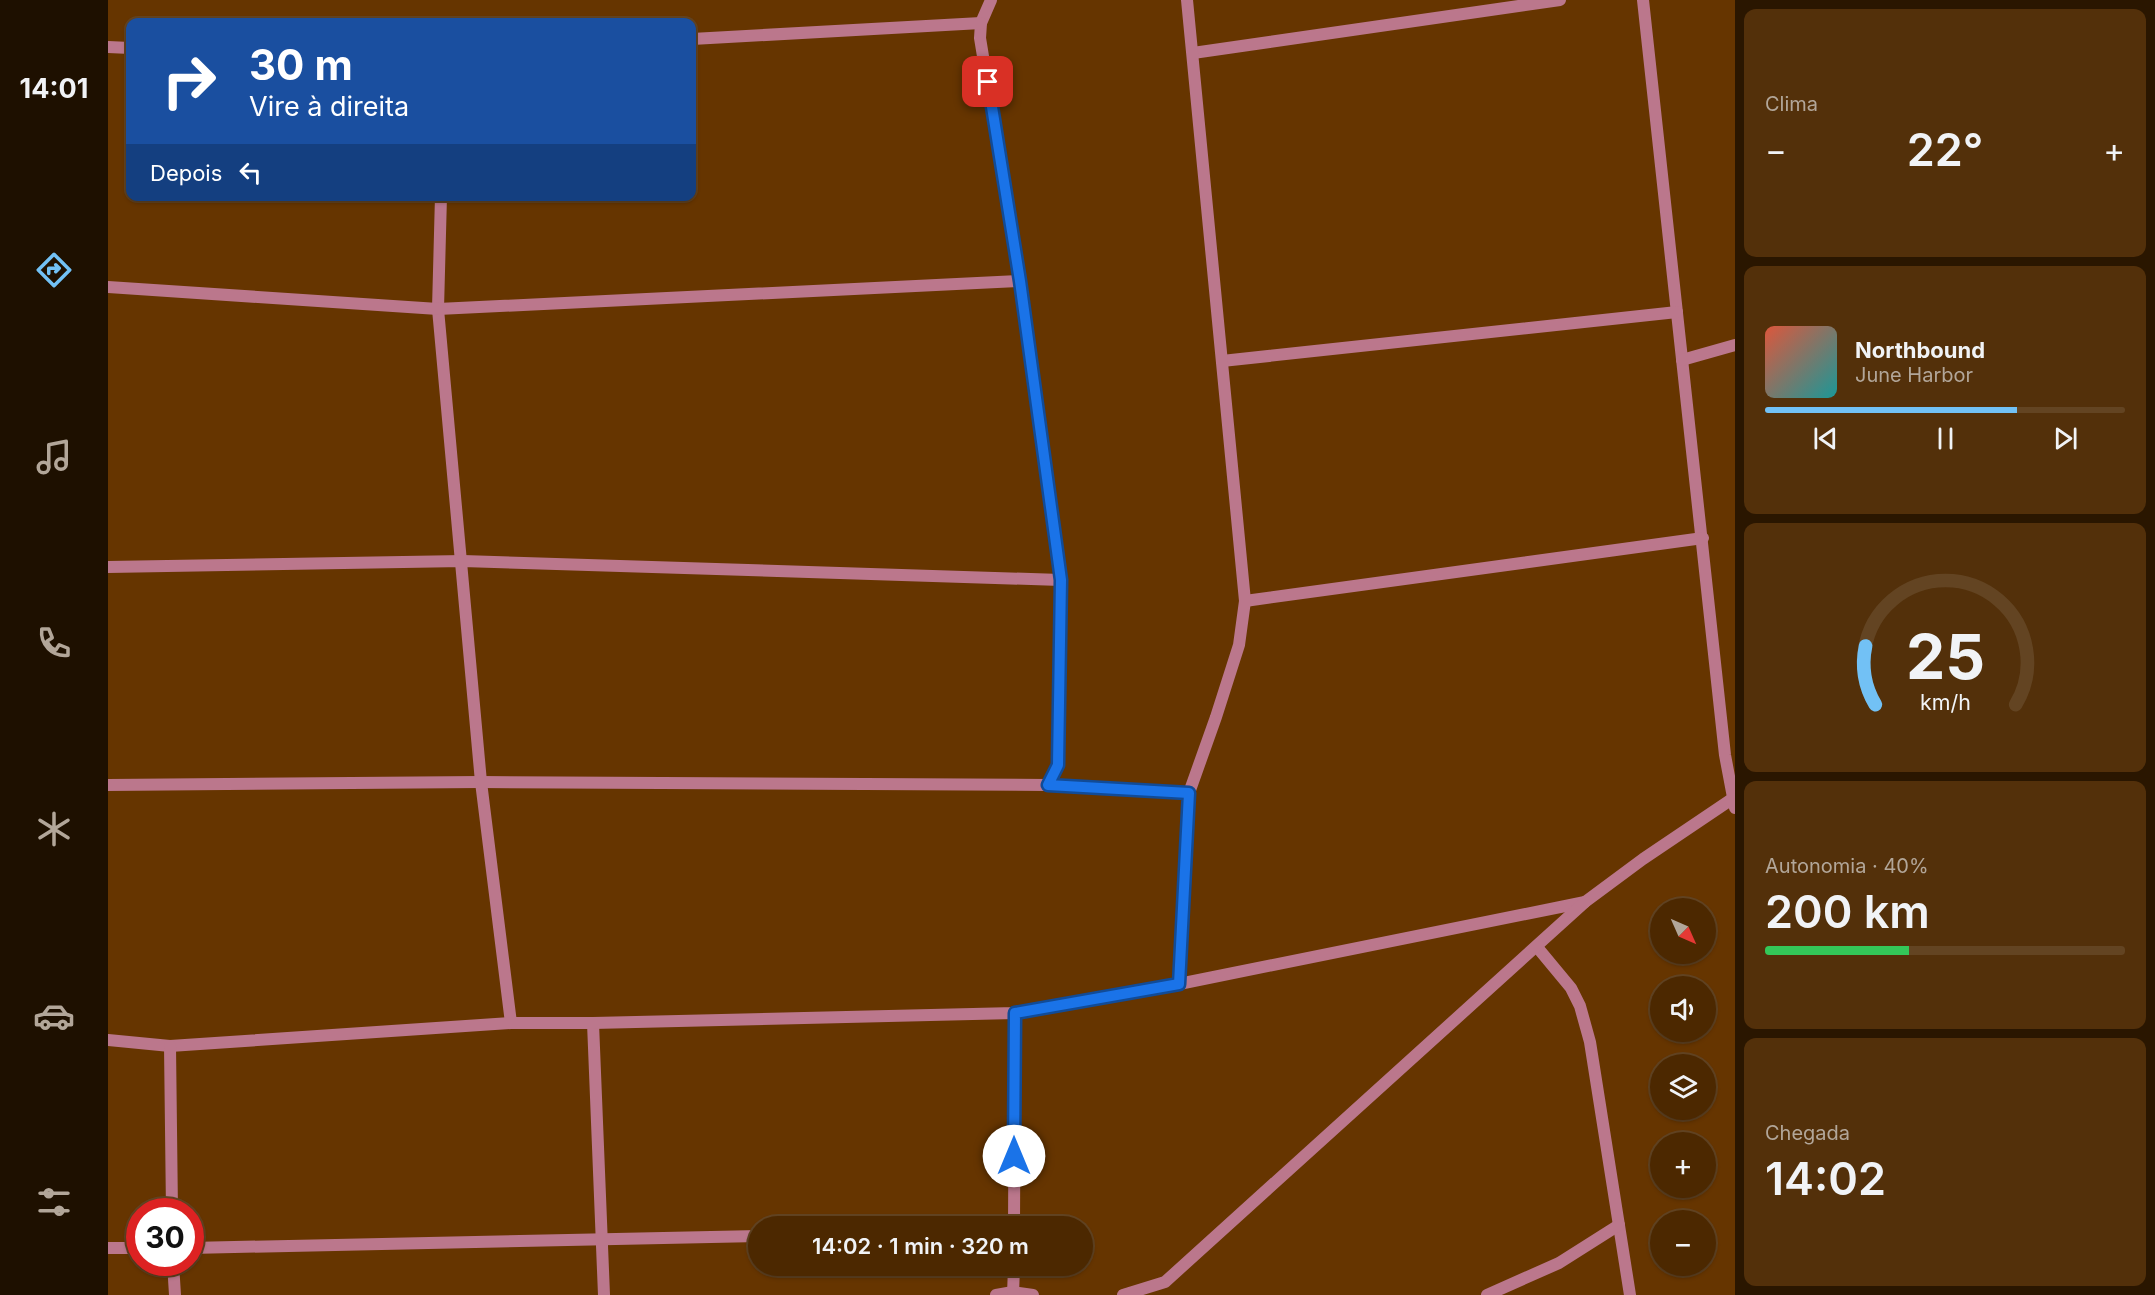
<!DOCTYPE html>
<html lang="pt">
<meta charset="utf-8">
<style>
:root{--surface:#4c2800;--page:#53300a;--text:#f1f3f6;--muted:#b2a699;--line:#634422;--accent:#72c1f5}
body{margin:0;font-family:Inter,sans-serif;background:var(--page);color:var(--text);height:100vh;display:flex;flex-direction:column;font-size:22px;white-space:nowrap}
*{box-sizing:border-box;margin:0}
p{font-size:20px;color:var(--muted)}
.icon{flex:none;width:33px;height:33px;fill:none;stroke:currentColor;stroke-width:2;stroke-linecap:round;stroke-linejoin:round}
.map{position:relative;flex:1;overflow:hidden}
.side{display:flex;flex-direction:column;gap:9px;padding:9px;background:#2a1600;width:420px}
.side>*{flex:none}
.hud{position:absolute;left:18px;top:18px;width:570px;height:183px;border-radius:12px;box-shadow:0 2px 4px #0004,0 0 0 2px var(--line);background:#1a4fa0;color:#fff;overflow:hidden}
.needle{width:39px;rotate:135deg}
.buttons{position:absolute;left:1542px;top:898px;display:grid;gap:12px}
.buttons a{display:grid;place-items:center;width:66px;height:66px;border-radius:50%;background:var(--surface);box-shadow:0 2px 4px #0004,0 0 0 2px var(--line);font-size:30px}
.speed{position:absolute;left:18px;top:1198px;display:flex;gap:12px;font-size:30px;font-weight:700;text-align:center}
.speed>*{display:grid;place-content:center;width:78px;height:78px;border-radius:50%;background:var(--surface);box-shadow:0 2px 4px #0004,0 0 0 2px var(--line);line-height:1}
.speed .limit{border:9px solid #d22;background:#fff;color:#111}
.pin{position:absolute;display:grid;place-items:center;width:51px;height:51px;color:#fff;margin:-26px;border-radius:12px;box-shadow:0 3px 9px #0006}
.me{position:absolute;width:66px;margin:-33px;rotate:0deg;stroke-linejoin:round;filter:drop-shadow(0 0 4px #0008)}
.turn{display:flex;align-items:center;gap:21px;height:126px;padding:0 24px;font-size:27px}
.turn .icon{width:78px;height:78px;stroke-width:2.5}
.turn b{display:block;font-size:42px;line-height:51px}
.then{display:flex;align-items:center;height:57px;padding:0 24px;background:#0003;gap:12px;font-size:22px}
.big{font-size:45px;font-weight:600;line-height:1.1}
.side .tile{flex:1;display:flex;flex-direction:column;justify-content:center;gap:9px;min-width:0;padding:0 21px;border-radius:12px;background:var(--page)}
.side .dial{align-items:center;gap:0}
.dial svg{height:156px;overflow:visible;fill:none;stroke:var(--line);stroke-width:7;stroke-linecap:round;text-anchor:middle}
.dial text{fill:var(--text);stroke:none}
.song{display:flex;align-items:center;gap:18px}
.cover{width:72px;height:72px;border-radius:9px;background:linear-gradient(135deg,hsl(10 70% 55%),hsl(180 70% 35%))}
.played{height:6px;border-radius:3px;background:linear-gradient(90deg,var(--accent) 70%,var(--line) 70%)}
.keys{display:flex;justify-content:space-around;direction:ltr}
.heat{display:flex;justify-content:space-between;align-items:center;font-size:33px;direction:ltr}
.charge{height:9px;border-radius:4px;background:linear-gradient(90deg,#34c759 40%,var(--line) 0)}
.trip{position:absolute;left:640px;top:1216px;width:345px;height:60px;border-radius:30px;background:var(--surface);box-shadow:0 2px 4px #0004,0 0 0 2px var(--line);font-weight:600;line-height:60px;text-align:center}
main{display:flex;flex:1;min-height:0}
.tab-bar{display:flex;flex-direction:column;width:108px;justify-content:space-around;align-items:center;background:#1e1000;color:var(--muted)}
.tab-bar .icon{width:42px;height:42px}
.tab-bar .on{color:var(--accent)}
.tab-bar b{font-size:27px;color:var(--text)}
.map>svg:first-child{display:block}
.lines{fill:none;stroke-linecap:round;stroke-linejoin:round}
.minor{stroke:#bb778c;stroke-width:12}
.route-casing{stroke:#114b97;stroke-width:15}
.route{stroke:#1a73e8;stroke-width:10}
</style>
<main>
<nav class="tab-bar">
<b>14:01</b>
<svg class="icon on" aria-label="directions" viewBox="0 0 24 24"><path d="M12 3l9 9-9 9-9-9zM9 14v-3h6M13 9l2 2-2 2"/></svg>
<svg class="icon" aria-label="music" viewBox="0 0 24 24"><path d="M9 18V5l10-2v13"/><circle cx="6" cy="18" r="3"/><circle cx="16" cy="16" r="3"/></svg>
<svg class="icon" aria-label="phone" viewBox="0 0 24 24"><path d="M5 4h4l2 5-3 2q2 4 5 5l2-3 5 2v4C11 20 4 13 5 4z"/></svg>
<svg class="icon" aria-label="climate" viewBox="0 0 24 24"><path d="M12 3v18M4 7l16 10M4 17L20 7"/></svg>
<svg class="icon" aria-label="car" viewBox="0 0 24 24"><path d="M5 17H2v-5l4-1 3-4h7l3 4 3 1v5h-3M9 17h6M6 11h13"/><circle cx="7" cy="17" r="2"/><circle cx="17" cy="17" r="2"/></svg>
<svg class="icon" aria-label="filters" viewBox="0 0 24 24"><path d="M4 7h16M4 17h16"/><circle cx="9" cy="7" r="2"/><circle cx="15" cy="17" r="2"/></svg>
</nav>
<div class="map">
<svg width="1627" height="1295" viewBox="0 0 1627 1295">
<rect width="100%" height="100%" fill="#663500"/>
<g class="lines">
<g class="minor">
<path d="M883,0L873,23L872,38L912,281L953,580L950,765L940,785"/>
<path d="M1535,0L1617,755L1627,808"/>
<path d="M584,39L873,23"/>
<path d="M0,47L22,48"/>
<path d="M1085,53L1452,0"/>
<path d="M333,196L330,309L373,782L403,1023"/>
<path d="M0,287L330,309L912,281"/>
<path d="M1574,360L1627,345"/>
<path d="M1114,361L1569,312"/>
<path d="M0,567L355,561L953,580"/>
<path d="M1137,601L1595,538"/>
<path d="M0,785L373,782L940,785L1081,793L1108,717L1131,645L1137,601L1079,0"/>
<path d="M1429,947L1463,988L1472,1006L1482,1042L1522,1295"/>
<path d="M1071,984L1081,793"/>
<path d="M485,1023L496,1295"/>
<path d="M0,1040L62,1046L403,1023H485L907,1013L1071,984L1477,902"/>
<path d="M62,1046L64,1212"/>
<path d="M906,1227L907,1013"/>
<path d="M0,1248H32"/>
<path d="M82,1248L651,1236"/>
<path d="M65,1263L67,1295"/>
<path d="M888,1295L905,1292L925,1295"/>
<path d="M905,1295L906,1266"/>
<path d="M1015,1295L1057,1282L1477,902L1535,859L1624,799"/>
<path d="M1379,1295L1451,1263L1511,1225"/>
</g>
</g>
<g class="lines">
<defs>
<path id="route" d="M880,82L912,281L953,580L950,765L940,785L1081,793L1071,984L907,1013L906,1156"/>
</defs>
<use href="#route" class="route-casing"/>
<use href="#route" class="route"/>
</g>
</svg>
<div class="buttons">
<a><svg class="needle" viewBox="-14 -14 28 28"><path d="M0-13l5 13h-10z" fill="#e53935"/><path d="M0 13l5-13h-10z" fill="#b2a699"/></svg></a>
<a><svg class="icon" aria-label="sound" viewBox="0 0 24 24"><path d="M4 9h4l5-4v14l-5-4H4zM17 9q2 3 0 6"/></svg></a>
<a><svg class="icon" aria-label="layers" viewBox="0 0 24 24"><path d="M12 4l9 5-9 5-9-5zM3 14l9 5 9-5"/></svg></a>
<a>+</a>
<a>−</a>
</div>
<div class="speed"><div class="limit">30</div></div>
<div class="pin" style="left:880px;top:82px;background:#d93025"><svg class="icon" aria-label="arrive" viewBox="0 0 24 24"><path d="M6 21V4h12l-3 4 3 4H6"/></svg></div>
<svg class="me" style="left:906px;top:1156px" viewBox="-20 -20 40 40"><circle r="19" fill="#fff"/><path d="M0-13L10 11 0 6-10 11z" fill="#1a73e8"/></svg>
<div class="trip">14:02 · 1 min · 320 m</div>
<div class="hud">
<div class="turn"><svg class="icon" aria-label="right" viewBox="0 0 24 24"><path d="M7 20v-9h11M14 6l5 5-5 5"/></svg><div><b>30 m</b>Vire à direita</div></div>
<div class="then">Depois<svg class="icon" aria-label="left" viewBox="0 0 24 24"><path d="M17 20v-9H6M10 6l-5 5 5 5"/></svg></div>
</div>
</div>
<section class="side">
<div class="tile"><p>Clima</p>
<div class="heat"><a>−</a><b class="big">22°</b><a>+</a></div>
</div>
<div class="tile">
<div class="song"><i class="cover"></i><div><b>Northbound</b><p>June Harbor</p></div></div>
<div class="played"></div>
<div class="keys"><svg class="icon" aria-label="previous" viewBox="0 0 24 24"><path d="M18 5L8 12l10 7zM5 5v14"/></svg><svg class="icon" aria-label="pause" viewBox="0 0 24 24"><path d="M8 5v14M16 5v14"/></svg><svg class="icon" aria-label="next" viewBox="0 0 24 24"><path d="M6 5l10 7-10 7zM19 5v14"/></svg></div>
</div>
<div class="tile dial"><svg viewBox="0 0 100 80">
<path d="M14 69A42 42 0 1 1 86 69"/>
<path d="M14 69A42 42 0 0 1 9 39" stroke="#72c1f5"/>
<text x="50" y="56" font-size="32" font-weight="700">25</text>
<text x="50" y="72" font-size="11">km/h</text>
</svg></div>
<div class="tile"><p>Autonomia · 40%</p><b class="big">200 km</b><div class="charge"></div></div>
<div class="tile"><p>Chegada</p><b class="big">14:02</b></div>
</section>
</main>
